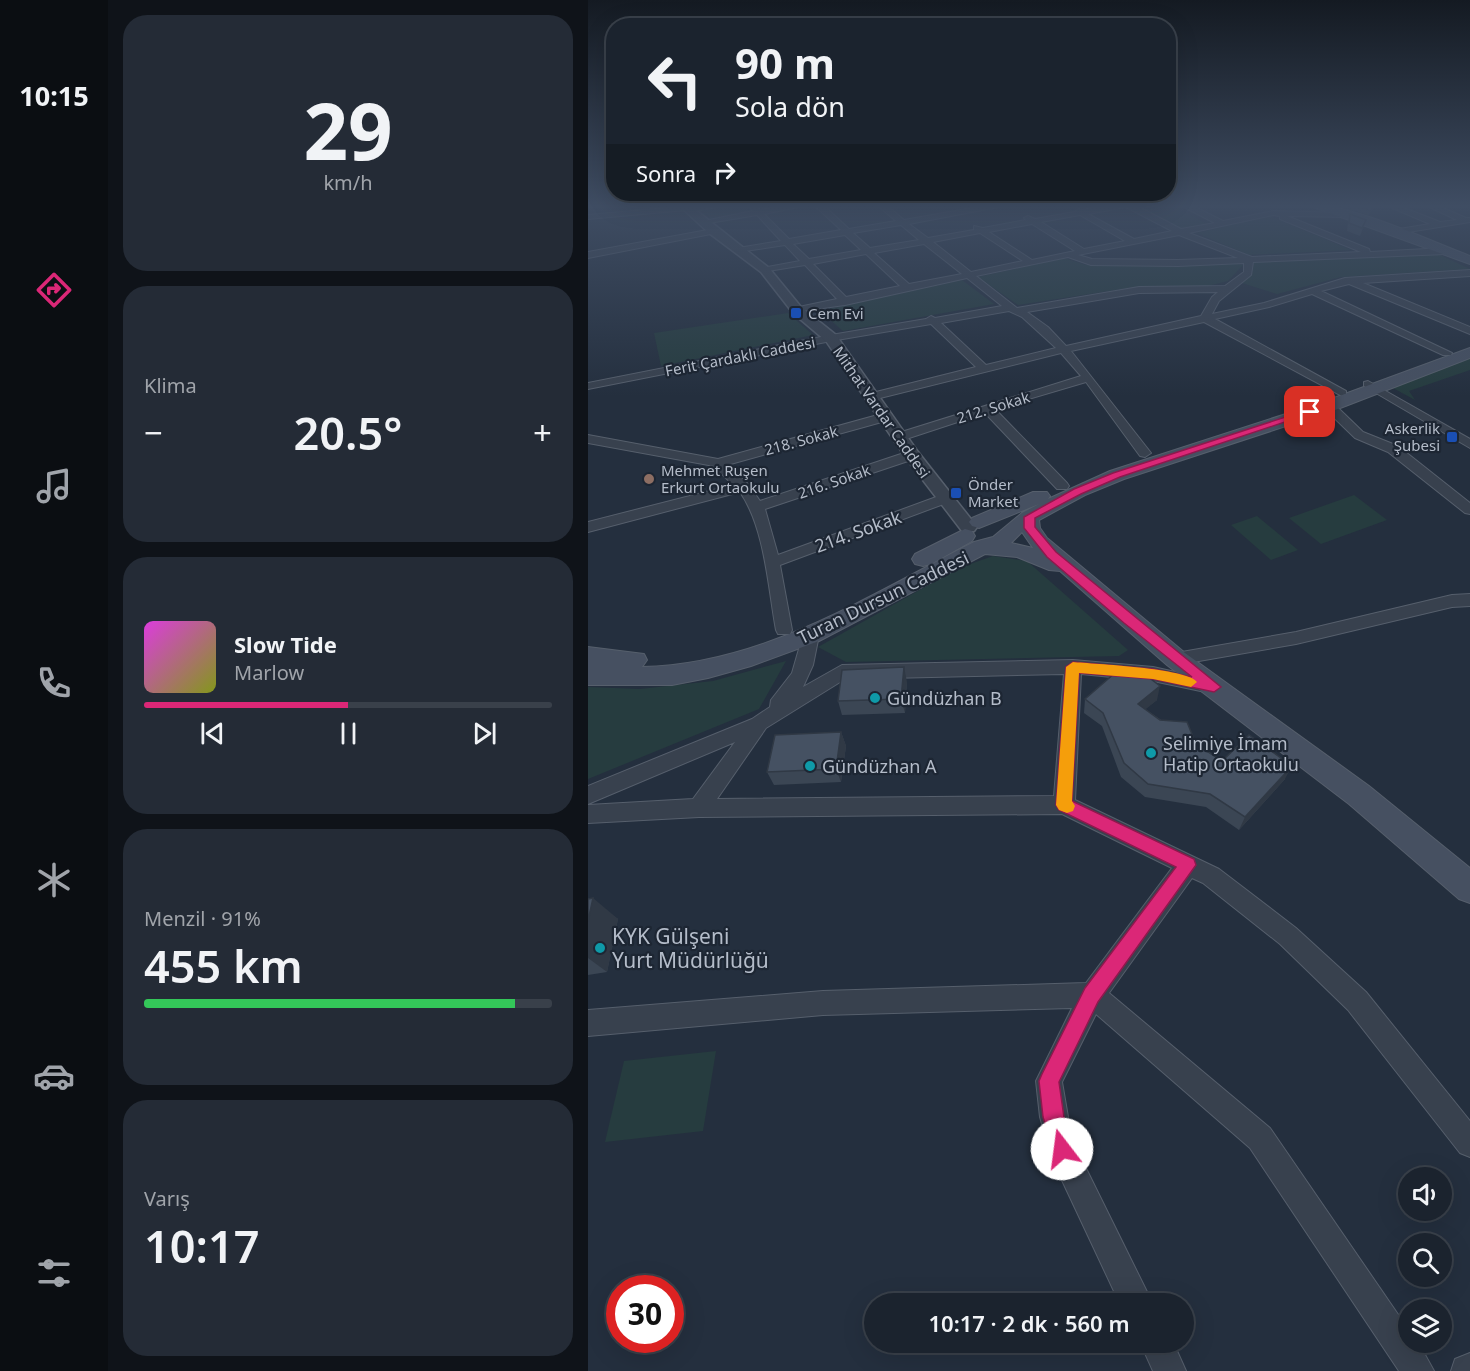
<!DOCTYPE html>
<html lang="tr">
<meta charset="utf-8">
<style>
:root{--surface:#1b232e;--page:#242b36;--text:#f1f3f6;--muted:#a0a4aa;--line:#39404a;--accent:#db2777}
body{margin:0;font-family:"Noto Sans",sans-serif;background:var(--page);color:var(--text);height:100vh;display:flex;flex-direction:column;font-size:22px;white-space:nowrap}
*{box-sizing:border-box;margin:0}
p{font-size:20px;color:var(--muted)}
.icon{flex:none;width:33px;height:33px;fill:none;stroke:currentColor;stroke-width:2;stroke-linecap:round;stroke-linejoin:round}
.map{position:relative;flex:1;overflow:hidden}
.side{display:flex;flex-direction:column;gap:15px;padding:15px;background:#0f1319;width:480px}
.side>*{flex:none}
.banner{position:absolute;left:18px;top:18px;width:570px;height:183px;border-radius:24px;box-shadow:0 6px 24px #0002,0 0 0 2px var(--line);background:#1b232e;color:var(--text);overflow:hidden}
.fabs{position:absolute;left:810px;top:1167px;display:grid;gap:12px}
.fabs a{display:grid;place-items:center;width:54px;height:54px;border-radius:50%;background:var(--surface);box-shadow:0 6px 24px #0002,0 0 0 2px var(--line);font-size:30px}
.speed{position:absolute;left:18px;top:1275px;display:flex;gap:12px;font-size:30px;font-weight:700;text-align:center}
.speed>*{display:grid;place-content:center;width:78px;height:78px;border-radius:50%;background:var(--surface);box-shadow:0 6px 24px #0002,0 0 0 2px var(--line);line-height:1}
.speed .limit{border:9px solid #d22;background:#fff;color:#111}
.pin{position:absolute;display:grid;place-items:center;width:51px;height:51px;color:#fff;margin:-26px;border-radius:12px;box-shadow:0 3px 9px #0006}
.me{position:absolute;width:66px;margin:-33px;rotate:345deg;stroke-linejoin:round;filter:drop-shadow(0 0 4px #0008)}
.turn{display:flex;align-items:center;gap:21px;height:126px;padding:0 30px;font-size:27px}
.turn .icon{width:78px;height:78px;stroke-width:2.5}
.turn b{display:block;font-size:42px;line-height:51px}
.then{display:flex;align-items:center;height:57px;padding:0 30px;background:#0003;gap:12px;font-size:22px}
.big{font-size:45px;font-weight:600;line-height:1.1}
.side .card{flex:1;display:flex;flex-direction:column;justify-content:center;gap:9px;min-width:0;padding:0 21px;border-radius:24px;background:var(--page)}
.side .dial{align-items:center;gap:0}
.dial b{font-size:78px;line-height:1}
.song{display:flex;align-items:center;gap:18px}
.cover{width:72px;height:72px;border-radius:9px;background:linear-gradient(135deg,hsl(300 70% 55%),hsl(70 70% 35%))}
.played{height:6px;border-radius:3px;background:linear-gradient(90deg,var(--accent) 50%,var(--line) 50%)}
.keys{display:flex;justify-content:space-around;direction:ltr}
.heat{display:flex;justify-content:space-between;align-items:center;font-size:33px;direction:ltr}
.charge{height:9px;border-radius:4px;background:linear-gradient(90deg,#34c759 91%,var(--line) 0)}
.trip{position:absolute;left:276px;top:1293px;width:330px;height:60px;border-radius:30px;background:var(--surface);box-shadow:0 6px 24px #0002,0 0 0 2px var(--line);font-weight:600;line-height:60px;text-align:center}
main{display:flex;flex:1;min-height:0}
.tabs{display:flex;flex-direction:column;width:108px;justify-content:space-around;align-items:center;background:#0b0e12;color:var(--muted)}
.tabs .icon{width:42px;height:42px}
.tabs .current{color:var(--accent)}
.tabs b{font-size:27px;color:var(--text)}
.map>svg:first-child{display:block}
.green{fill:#263c3f}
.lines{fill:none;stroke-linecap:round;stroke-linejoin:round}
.minor-casing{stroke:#565f6c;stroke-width:2}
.tertiary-casing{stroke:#565f6c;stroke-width:3}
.secondary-casing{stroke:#565f6c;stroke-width:2}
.minor{fill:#38414e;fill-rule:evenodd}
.tertiary{fill:#38414e;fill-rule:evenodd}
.secondary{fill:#465061;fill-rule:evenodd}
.wall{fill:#3b4654}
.shaded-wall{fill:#303945}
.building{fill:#455162;stroke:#303945;stroke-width:1.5}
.route{fill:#db2777;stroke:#8e194d;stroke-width:1.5}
.slow{fill:#f59e0b}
.transit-dot{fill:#1a4fb4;stroke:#1d2633;stroke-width:2}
.education-dot{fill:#8d6e63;stroke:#1d2633;stroke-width:2}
.culture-dot{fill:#0f9aa8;stroke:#1d2633;stroke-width:2}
.labels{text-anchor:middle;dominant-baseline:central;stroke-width:4.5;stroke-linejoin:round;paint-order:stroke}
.far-poi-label{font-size:15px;fill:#b4bcc9;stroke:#1d2633;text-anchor:start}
.far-street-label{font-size:15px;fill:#b4bcc9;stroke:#1d2633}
.street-label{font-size:18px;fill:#b4bcc9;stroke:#1d2633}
.poi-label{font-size:18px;fill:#b4bcc9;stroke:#1d2633;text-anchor:start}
.near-poi-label{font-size:21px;fill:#b4bcc9;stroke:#1d2633;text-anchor:start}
</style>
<main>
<nav class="tabs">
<b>10:15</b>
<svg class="icon current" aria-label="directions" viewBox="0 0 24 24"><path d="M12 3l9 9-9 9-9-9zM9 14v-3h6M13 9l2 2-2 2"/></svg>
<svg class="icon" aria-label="music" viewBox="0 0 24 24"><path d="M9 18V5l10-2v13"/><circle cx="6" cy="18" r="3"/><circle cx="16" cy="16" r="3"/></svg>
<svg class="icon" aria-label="phone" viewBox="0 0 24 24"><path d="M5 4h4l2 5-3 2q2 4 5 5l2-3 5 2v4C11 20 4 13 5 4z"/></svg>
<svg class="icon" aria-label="climate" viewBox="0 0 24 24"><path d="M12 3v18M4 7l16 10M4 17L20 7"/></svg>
<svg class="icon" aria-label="car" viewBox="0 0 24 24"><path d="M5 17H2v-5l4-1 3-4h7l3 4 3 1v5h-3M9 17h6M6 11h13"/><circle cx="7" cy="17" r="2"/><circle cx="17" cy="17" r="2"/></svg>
<svg class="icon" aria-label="filters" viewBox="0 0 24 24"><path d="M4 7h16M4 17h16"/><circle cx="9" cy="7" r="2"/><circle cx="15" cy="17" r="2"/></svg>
</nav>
<section class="side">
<div class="card dial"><b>29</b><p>km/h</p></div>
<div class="card"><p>Klima</p>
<div class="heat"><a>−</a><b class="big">20.5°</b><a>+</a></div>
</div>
<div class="card">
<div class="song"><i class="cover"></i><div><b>Slow Tide</b><p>Marlow</p></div></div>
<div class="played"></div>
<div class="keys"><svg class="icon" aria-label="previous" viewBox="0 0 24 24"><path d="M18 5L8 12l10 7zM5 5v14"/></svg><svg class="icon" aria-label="pause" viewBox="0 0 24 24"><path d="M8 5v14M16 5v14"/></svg><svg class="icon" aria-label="next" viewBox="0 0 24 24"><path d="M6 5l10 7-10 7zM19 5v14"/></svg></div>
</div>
<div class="card"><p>Menzil · 91%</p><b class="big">455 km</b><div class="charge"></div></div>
<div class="card"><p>Varış</p><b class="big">10:17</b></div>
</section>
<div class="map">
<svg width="882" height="1371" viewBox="0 0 882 1371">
<rect width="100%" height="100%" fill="#242f3e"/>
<g class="green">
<path d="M155,204L161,212L123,218L114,210Z"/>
<path d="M556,204H580L619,224L594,230L547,206Z"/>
<path d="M682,216L763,250L661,255L609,233Z"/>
<path d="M850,254L882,269L753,277L689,294L654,283L664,272L666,262Z"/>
<path d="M476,258L498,265L644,263L655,265L640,281L620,286L547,287L430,305L390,277Z"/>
<path d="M374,280L406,304L255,331L232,311Z"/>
<path d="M200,313L225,335L73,366L66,333Z"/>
<path d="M882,358V370L821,391L827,400L805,388Z"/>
<path d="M766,495L799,520L733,544L701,518Z"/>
<path d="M669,516L710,550L683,560L643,525Z"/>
<path d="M405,556L439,561L540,650L531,656L258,662L230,647L371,568Z"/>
<path d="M198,661L171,709L0,779V687L52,689L125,681Z"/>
<path d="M128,1051L115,1131L17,1142L36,1061Z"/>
</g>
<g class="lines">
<defs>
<g id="minor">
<path d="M124,204H144L102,212L98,210L0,219V215Z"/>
<path d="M158,204H167L172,210L206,204H225L176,214L201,239L253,230L225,204H234L261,229L308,221L288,204H297L316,220L407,204H426L321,224L340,238L386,230V226L395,228L438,220L436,218L440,216L447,219L487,212L490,209L494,210L527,204H545L593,229L627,223L590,204H601L635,221L685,211L759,213H762V217L699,216L781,249L782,252L858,248L862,251L858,254L665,262L663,275L631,301L624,314L676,303L757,278L882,270V276L775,283L882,327V334L761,284L733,291L864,353L863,355H855L724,294L681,307L627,319L758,391V395L754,396L616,322L483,351L563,453L557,457L552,456L498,382L407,409L479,483L481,486L479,489H469L397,413L315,440H307L305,437L307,434L493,376L473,353L284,400L280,398V394L388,367L343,324L243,341L0,389V383L243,335L338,319L343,316L347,318L414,306L379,278L257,305L206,312V308L249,299L217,265L174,272V268L212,261L197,245L150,252V248L193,241L169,215L115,224L111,222L165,211ZM538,207L584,231L546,239L500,214ZM492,215L537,241L496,249L453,222ZM685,215L692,216V219L773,252L664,257L601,233ZM444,224L487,251L444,260L401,232ZM313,225L331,240L282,248L265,233ZM392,233L435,261L383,272L345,242ZM257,235L273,250L221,259L205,244ZM591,235L650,258L590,260L504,259L490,255ZM336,244L374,274L321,284L286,253ZM278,254L312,286L258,297L225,264ZM480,257L503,265L590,266L656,263V272L637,286L551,287L429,308L388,276ZM630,292L624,297L613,316L478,346L460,327L439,312L551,293ZM421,311L434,317L468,348L398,365L353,323Z"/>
<path d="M795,204H806L852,222L869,220L835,204H846L878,218H882V222L808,234H805V230L842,224Z"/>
<path d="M125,229L129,231L128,233L0,258V252Z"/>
<path d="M780,381L882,439V448L776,386V382Z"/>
<path d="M741,402L745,403L775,432L810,446L882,503V514L877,513L800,452L767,438L737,409V403Z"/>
<path d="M297,413L301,414V420L139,465L160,484L172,501L319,452H329L330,455L329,458L177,509L190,555L351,496L356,495L363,499L361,502L192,565L204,630L202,634H190L188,630C180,587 177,528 152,492L0,532V522L145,485L126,466L0,443V435L130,459Z"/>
<path d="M882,594V606L864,607L708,644L588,665L582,664L579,659L582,654L588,653L708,632L864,595Z"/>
<path d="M223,629L229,631L231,635L225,665L215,687L254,665L485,660L565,667L628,681L631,686L628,691L622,693L565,681L493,674L487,800L631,869L708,928L778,992L882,1121V1157L872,1153L760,1010L692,944L615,883L604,878L521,993L682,1128L820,1329V1342H830L846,1371H811L662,1148L508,1014L474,1082L480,1117L487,1146L565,1304H532L464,1159L452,1117L448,1081L484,1008L235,1015L0,1036V1010L235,991L498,983L584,868L474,814L111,817L0,823V805L105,799L147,742L0,804V786L164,719L182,707L183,700L204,673L215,635L217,631ZM476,674L466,796L129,799L178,728L257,679Z"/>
<path d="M552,1342H585L598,1371H565Z"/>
<path d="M882,1353V1371H863L867,1359Z"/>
</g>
<path id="tertiary" d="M95,204H105L104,207L181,268L213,307L248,335L330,452L386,523L389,527L386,531H374L318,458L238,341L205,313L173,272L121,233L96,210Z"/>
<g id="secondary">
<path d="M717,204C764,204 837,239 882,256V264Z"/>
<path d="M882,348V358L747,410L536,479L497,495L451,520L452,528L459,538L597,653L781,786L882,868V903L871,899L761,804L579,665L472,571L461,570L429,557L397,554L231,641L163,666L120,678L84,685H0V665L8,666L0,665V647L56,654L59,660L54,667C174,665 282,595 386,542L405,537L434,513L451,504L391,528L384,526L381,522L384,518L445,492H459L462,496L460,499L522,471L735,402ZM434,532L445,548L423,543Z"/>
<path d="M377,529L384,531L387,536L384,541L343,564L335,566L327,564L324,559L327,554Z"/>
</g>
</defs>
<use href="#minor" class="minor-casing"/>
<use href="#tertiary" class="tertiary-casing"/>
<use href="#secondary" class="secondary-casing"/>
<use href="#minor" class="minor"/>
<use href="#tertiary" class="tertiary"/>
<use href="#secondary" class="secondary"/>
</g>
<g class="wall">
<path d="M762,204L785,206L781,215L761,209Z"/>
<path d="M762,214L778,220L772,236L759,231L760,222Z"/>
<path d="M319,682L317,713L254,715L250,701Z"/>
<path d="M497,699L569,700L557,709L634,761L697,779L651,830L618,807L557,797L533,777L514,726L496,713Z"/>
<path d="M253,732L258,746L253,782L186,785L179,772Z"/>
<path d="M0,899L30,919L19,972L0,975Z"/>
</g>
<g class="shaded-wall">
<path d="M316,667L319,682L317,713L313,699Z"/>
<path d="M572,686L569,700L547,718L550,704Z"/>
<path d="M253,732L258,746L253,782L248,769Z"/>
<path d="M704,766L697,779L651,830L657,817Z"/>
<path d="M5,898L30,919L19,972L0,958V921Z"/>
</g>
<g class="building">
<path d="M762,204H773L785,206L783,211Z"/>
<path d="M762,214L778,220L774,228L761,223Z"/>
<path d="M535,666L547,667L572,686L550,704L572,720L599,722L608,744L634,761L661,735L704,766L657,817L622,794L560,784L536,763L515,713L497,699Z"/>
<path d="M316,667L313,699L250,701L254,670Z"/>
<path d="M253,732L248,769L179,772L187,735Z"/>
<path d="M5,898L0,921V899Z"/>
</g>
<linearGradient id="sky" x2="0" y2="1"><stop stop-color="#141a22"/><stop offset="0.52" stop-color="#3f4d63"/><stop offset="1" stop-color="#3f4d63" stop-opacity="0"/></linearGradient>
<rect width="882" height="396" fill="url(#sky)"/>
<path class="route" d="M719,410L727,412L532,477L493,494L447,518V527L468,552L633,687L626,692L565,679L491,673L484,801L606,859L608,865L510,1002L471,1082L476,1117L485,1149L482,1157L474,1160L467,1157L455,1117L451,1081L454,1074L497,988L588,867L471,810L468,805L478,667L485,662L565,669L604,677L536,623L459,557L436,528V517L486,489L525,473Z"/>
<path class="slow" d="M485,662C505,664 600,668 609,682L603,687L565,679L491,673L484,801L487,806L485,811L479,813L471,810L468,805L478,667Z"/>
<g class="transit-dot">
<rect x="202" y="307" width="12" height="12" rx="3"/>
<rect x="858" y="431" width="12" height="12" rx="3"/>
<rect x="362" y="487" width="12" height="12" rx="3"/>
</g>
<circle class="education-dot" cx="61" cy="479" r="6"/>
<g class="culture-dot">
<circle cx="287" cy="698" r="6"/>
<circle cx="563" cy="753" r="6"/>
<circle cx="222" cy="766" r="6"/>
<circle cx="12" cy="948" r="6"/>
</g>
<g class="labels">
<g class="far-poi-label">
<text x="220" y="313">Cem Evi</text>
<text x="852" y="428" text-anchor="end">Askerlik<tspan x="852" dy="17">Şubesi</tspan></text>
<text x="73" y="470">Mehmet Ruşen<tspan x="73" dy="17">Erkurt Ortaokulu</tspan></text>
<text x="380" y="484">Önder<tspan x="380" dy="17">Market</tspan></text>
</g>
<g class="far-street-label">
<text transform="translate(152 356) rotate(-11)">Ferit Çardaklı Caddesi</text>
<text transform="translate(405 407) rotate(-17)">212. Sokak</text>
<text transform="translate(294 412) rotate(55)">Mithat Vardar Caddesi</text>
<text transform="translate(213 440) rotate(-15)">218. Sokak</text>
<text transform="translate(246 481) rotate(-19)">216. Sokak</text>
</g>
<g class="street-label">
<text transform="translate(270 531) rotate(-20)">214. Sokak</text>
<text transform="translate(295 597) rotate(-26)">Turan Dursun Caddesi</text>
</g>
<g class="poi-label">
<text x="299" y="698">Gündüzhan B</text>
<text x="575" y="743">Selimiye İmam<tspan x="575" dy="21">Hatip Ortaokulu</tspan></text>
<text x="234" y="766">Gündüzhan A</text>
</g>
<g class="near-poi-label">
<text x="24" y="936">KYK Gülşeni<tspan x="24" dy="24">Yurt Müdürlüğü</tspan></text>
</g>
</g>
</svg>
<div class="fabs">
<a><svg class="icon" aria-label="sound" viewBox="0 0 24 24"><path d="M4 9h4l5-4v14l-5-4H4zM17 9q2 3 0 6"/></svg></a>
<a><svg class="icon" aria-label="search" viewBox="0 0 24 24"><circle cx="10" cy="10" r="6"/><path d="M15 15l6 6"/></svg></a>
<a><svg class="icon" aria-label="layers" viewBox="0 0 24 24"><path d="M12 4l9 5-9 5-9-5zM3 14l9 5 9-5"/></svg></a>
</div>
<div class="speed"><div class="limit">30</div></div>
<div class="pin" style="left:722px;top:412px;background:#d93025"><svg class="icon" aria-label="arrive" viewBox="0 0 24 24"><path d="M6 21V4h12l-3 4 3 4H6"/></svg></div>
<svg class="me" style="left:474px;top:1149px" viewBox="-20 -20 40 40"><circle r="19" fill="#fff"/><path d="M0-13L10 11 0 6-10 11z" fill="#db2777"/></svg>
<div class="trip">10:17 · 2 dk · 560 m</div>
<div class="banner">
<div class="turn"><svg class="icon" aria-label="left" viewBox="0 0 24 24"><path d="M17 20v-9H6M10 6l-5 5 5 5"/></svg><div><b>90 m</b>Sola dön</div></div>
<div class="then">Sonra<svg class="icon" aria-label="right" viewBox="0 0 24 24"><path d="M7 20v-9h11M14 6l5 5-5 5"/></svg></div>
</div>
</div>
</main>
